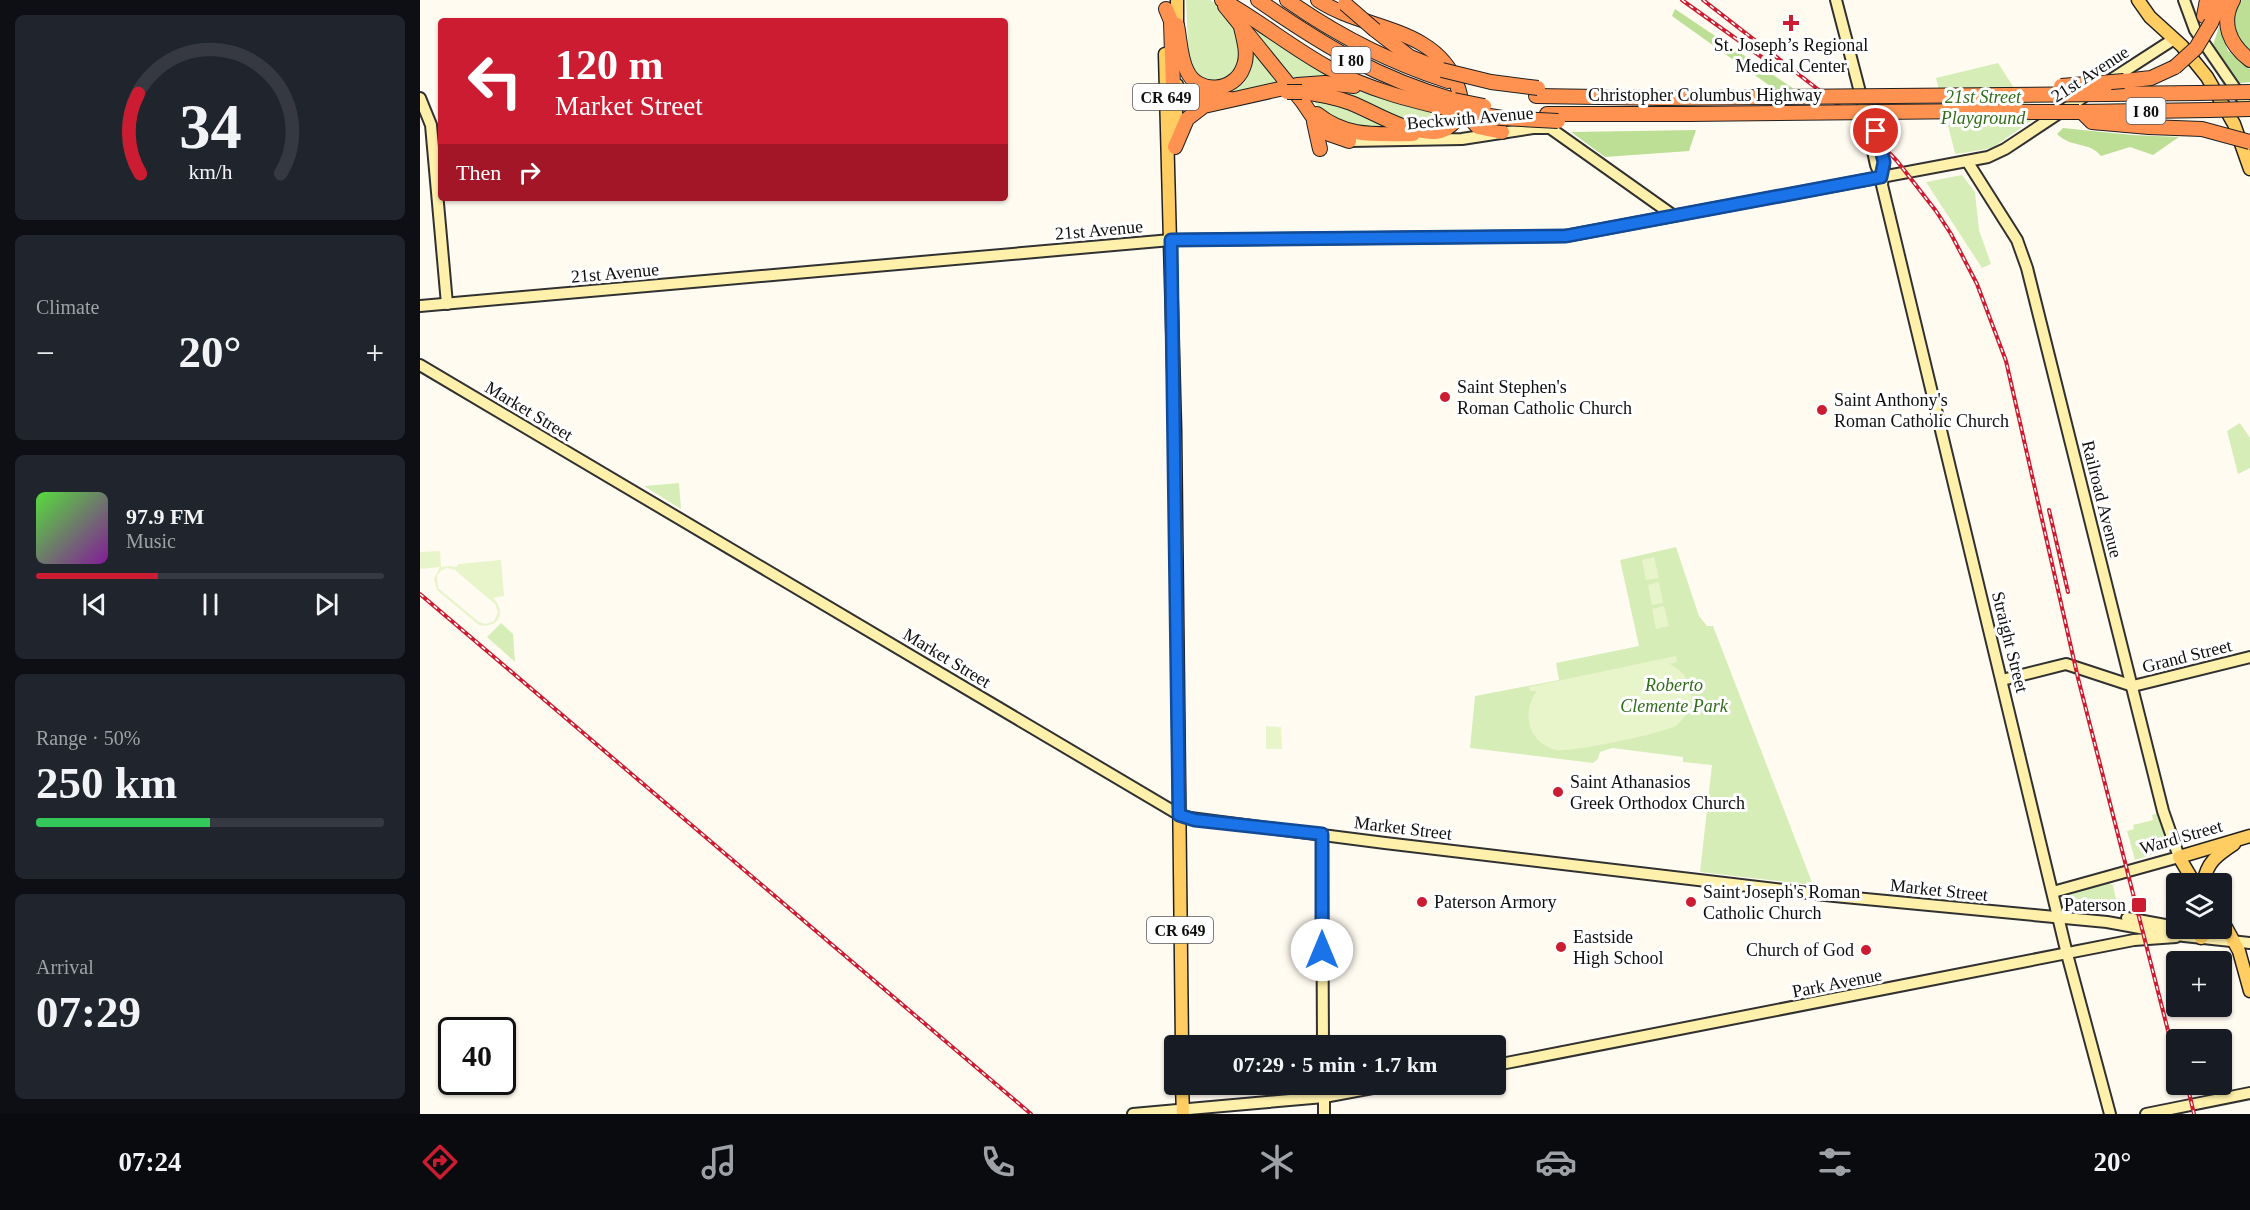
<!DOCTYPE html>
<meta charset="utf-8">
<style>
:root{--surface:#171b24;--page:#20242c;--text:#f1f3f6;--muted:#9ea1a6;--line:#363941;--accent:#cb1c31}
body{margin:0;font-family:Georgia,serif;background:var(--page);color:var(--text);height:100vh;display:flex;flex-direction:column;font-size:22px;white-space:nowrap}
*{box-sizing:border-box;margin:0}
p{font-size:20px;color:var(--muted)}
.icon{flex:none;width:33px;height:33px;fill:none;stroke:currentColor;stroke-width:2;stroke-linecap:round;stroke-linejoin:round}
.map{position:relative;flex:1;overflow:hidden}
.panel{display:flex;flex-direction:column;gap:15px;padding:15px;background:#0d0f14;width:420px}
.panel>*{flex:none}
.top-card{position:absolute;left:18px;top:18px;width:570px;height:183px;border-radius:6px;box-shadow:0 2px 4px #0004;background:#cb1c31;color:#fff;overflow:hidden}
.buttons{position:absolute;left:1746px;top:873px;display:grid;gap:12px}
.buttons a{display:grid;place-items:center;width:66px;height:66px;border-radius:6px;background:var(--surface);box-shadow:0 2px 4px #0004;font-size:30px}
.speed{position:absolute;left:18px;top:1017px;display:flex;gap:12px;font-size:30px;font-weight:700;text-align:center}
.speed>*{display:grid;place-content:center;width:78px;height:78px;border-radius:50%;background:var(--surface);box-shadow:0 2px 4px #0004;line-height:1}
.speed .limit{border:3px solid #111;border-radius:9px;background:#fff;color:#111}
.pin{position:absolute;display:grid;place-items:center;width:51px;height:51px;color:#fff;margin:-26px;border:3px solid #fff;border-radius:50%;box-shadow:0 2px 6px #0007}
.me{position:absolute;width:66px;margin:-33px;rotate:0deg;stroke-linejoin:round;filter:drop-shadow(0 0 4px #0008)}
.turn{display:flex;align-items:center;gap:21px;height:126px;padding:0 18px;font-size:27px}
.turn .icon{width:78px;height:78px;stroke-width:2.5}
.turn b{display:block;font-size:42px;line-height:51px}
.then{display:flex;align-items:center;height:57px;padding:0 18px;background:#0003;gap:12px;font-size:22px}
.big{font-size:45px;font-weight:700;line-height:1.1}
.panel .widget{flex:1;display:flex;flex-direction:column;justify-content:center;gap:9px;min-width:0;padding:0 21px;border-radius:9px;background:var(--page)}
.panel .dial{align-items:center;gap:0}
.dial svg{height:156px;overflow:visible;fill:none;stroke:var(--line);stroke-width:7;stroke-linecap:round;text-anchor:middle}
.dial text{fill:var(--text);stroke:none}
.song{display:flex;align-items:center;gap:18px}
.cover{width:72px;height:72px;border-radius:9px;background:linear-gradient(135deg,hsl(110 70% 55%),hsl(290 70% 35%))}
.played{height:6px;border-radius:3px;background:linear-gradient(90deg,var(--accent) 35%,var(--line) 35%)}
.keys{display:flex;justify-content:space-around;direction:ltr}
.heat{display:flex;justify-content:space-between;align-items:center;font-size:33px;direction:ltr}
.charge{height:9px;border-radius:4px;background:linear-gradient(90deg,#34c759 50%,var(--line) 0)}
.trip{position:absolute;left:744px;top:1035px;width:342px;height:60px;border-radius:6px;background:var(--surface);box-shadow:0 2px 4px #0004;font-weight:700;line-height:60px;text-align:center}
.tabs{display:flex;height:96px;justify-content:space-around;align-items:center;background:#090b0e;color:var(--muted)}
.tabs .icon{width:42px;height:42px}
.tabs .on{color:var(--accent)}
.tabs b{font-size:27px;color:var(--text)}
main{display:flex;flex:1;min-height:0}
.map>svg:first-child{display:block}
.green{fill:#d7edb7}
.forest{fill:#bcdf95}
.pitch{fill:#e8f4ca;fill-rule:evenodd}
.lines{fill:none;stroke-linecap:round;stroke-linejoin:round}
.secondary-casing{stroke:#313131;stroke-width:14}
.primary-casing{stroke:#202020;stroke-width:15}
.highway-casing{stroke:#202020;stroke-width:16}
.secondary{stroke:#fff0ac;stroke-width:10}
.primary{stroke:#ffcd61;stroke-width:12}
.highway{stroke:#ff9250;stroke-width:14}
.rail-casing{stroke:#cb1c31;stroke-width:4}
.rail{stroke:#fff;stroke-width:1.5;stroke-dasharray:4.5;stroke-linecap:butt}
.highway-bridge-casing{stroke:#202020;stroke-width:16;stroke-linecap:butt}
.highway-bridge{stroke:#ff9250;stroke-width:14}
.route-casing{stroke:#114b97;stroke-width:15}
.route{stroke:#1a73e8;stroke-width:10}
.poi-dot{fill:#cb1c31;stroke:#fff;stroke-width:2}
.labels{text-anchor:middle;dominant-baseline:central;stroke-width:6;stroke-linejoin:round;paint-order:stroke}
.shield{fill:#fff;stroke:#575757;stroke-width:1.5}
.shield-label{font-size:16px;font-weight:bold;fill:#0f0f0f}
.poi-label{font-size:18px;fill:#0f0f0f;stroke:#fff;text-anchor:start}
.street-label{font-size:18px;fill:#0f0f0f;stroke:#fff}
.park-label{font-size:18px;font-style:italic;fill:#316d1a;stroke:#fff}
</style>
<main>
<section class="panel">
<div class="widget dial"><svg viewBox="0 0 100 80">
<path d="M14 69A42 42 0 1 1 86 69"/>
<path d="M14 69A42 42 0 0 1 13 28" stroke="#cb1c31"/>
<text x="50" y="56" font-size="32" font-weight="700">34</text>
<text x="50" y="72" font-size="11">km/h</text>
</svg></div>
<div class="widget"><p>Climate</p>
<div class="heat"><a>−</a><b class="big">20°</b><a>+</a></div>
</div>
<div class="widget">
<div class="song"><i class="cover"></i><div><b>97.9 FM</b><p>Music</p></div></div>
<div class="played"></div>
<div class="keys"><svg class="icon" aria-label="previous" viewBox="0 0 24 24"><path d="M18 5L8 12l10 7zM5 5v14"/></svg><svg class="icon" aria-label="pause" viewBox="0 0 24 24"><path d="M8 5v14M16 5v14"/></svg><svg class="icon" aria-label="next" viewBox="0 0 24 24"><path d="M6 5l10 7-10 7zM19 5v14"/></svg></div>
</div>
<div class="widget"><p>Range · 50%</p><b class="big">250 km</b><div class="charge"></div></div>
<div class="widget"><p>Arrival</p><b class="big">07:29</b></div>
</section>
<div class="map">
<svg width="1830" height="1114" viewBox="0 0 1830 1114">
<rect width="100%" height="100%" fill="#fffbf1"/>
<g class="green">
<path d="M766,0H790L797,5L817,27L822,43L820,70L803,85L783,84L769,65Z"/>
<path d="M828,23L921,82L875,83Z"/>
<path d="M835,52L861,84L809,97L806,94L825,82Z"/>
<path d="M1578,63L1614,119L1572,148L1537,154L1535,153L1516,78Z"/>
<path d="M936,91L1034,119L1015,130L903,92Z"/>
<path d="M889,97L922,107L984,132H957L910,120Z"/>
<path d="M1542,175L1555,192L1559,230L1571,264L1562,268L1506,182Z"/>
<path d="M1820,423L1830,438V468L1818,474L1807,431Z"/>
<path d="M259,483L261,509L224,486Z"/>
<path d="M1256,547L1279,616L1287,626H1293L1393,885L1280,872L1292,765L1263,762V757L1192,748L1180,752L1178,759L1173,763L1050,748L1055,696L1139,680L1136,663L1219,646L1200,560Z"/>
<path d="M81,623L93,634L95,662L67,637Z"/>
<path d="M1739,813L1747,846L1745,850L1715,860L1707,831L1714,829L1713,825L1733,820L1732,815Z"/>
<path d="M1685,882L1693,885L1698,908L1697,910L1651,908L1647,905L1645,896L1647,893Z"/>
</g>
<g class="forest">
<path d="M1822,0H1830V56C1826,52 1819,47 1815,42C1808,31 1812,8 1822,0Z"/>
<path d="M1255,9L1377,91H1357L1252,16Z"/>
<path d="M1799,27L1808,51L1830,69V82L1820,83L1793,45Z"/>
<path d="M1643,128L1712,135L1759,137L1733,155L1710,147L1681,156C1669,141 1653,149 1637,134Z"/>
<path d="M1276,130L1269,151L1185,157L1151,132Z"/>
</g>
<g class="pitch">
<path d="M20,551L21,567L29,566L36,567L39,564L81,560L84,596L73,598C87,611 79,629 59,625L17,590L14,579L20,567L0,569V552ZM27,568L35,570L75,604L78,612L74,621L66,624L59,622L18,588L17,575L22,570Z"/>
<path d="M1234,557L1239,578L1226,580L1222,560Z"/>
<path d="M1239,582L1243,603L1232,605L1228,585Z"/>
<path d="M1244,606L1249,626L1236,629L1232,609Z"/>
<path d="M1256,656L1257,662L1250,664C1261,670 1270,679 1271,692C1272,705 1266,717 1257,725C1247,733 1148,753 1136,750C1108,743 1101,712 1117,691H1110L1109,687Z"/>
<path d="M846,726L861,727L862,749H846Z"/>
</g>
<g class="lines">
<defs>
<g id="secondary">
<path d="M1416,0L1441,96L1456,165L1461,177"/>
<path d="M1764,0L1775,30L1830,110"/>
<path d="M1689,81L1754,39"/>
<path d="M1441,96L1452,116L1464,162L1462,185L1647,954L1690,1114"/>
<path d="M0,98L11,125L27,304"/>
<path d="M929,141L1042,139L1113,128H1130L1254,216"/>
<path d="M1547,161L1597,240L1607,268L1743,811L1759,857L1633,892"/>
<path d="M0,306L751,240L1146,236L1568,157L1585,149L1668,94"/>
<path d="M0,365L763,817L965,843L1414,896L1687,922L1764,936L1830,943"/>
<path d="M1582,680L1646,664L1713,686L1830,657"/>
<path d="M902,834L903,1046"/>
<path d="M1707,918L1745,925"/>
<path d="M1076,1065L1714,940L1756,937"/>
<path d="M904,1084V1114"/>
<path d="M713,1114L904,1097L974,1084"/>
<path d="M1726,1114L1830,1093"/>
</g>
<g id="primary">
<path d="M757,0V35"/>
<path d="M1718,0L1730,17L1762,46L1787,77L1814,124L1830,169"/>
<path d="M745,54L755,430L762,1046"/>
<path d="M755,143L757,85"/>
<path d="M1775,884L1759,857L1830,836"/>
<path d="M1783,884C1787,862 1796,856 1814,844"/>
<path d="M1802,920L1819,951L1830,991"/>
<path d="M1781,938L1792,928"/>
<path d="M762,1084L763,1114"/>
</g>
<g id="highway">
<path d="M802,0C838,20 871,47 907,67C946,89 990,100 1033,110"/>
<path d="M838,0C903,45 957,78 1034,100"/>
<path d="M867,0C918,36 969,62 1028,81"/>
<path d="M1813,0C1800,23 1810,45 1830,60"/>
<path d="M805,6L882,101L897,123L909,134L929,141"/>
<path d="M746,9L751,21L753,88C766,102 793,99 810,99"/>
<path d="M1784,16L1787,0"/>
<path d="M1791,23L1801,0"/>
<path d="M757,25C760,40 760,58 767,71C778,95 814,92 823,68C829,55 824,40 821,27"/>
<path d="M955,30L990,57L1020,69"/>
<path d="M1704,81L1731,78L1755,67"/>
<path d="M877,85L905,83L934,86"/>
<path d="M882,92C899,94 915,97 931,103C958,114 982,131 1012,132C1022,133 1034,125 1038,116C1042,106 1041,95 1037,85C1016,26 942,30 898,0"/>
<path d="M1686,94L1778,93"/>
<path d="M1116,96L1243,98"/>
<path d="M1557,111L1613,112"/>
<path d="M1659,112L1790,110"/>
<path d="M1662,112L1672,122L1729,127"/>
<path d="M897,114C927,138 956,134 993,134"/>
<path d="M1127,114H1268"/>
<path d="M1047,115L1058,127L1082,132"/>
<path d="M894,122L900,149"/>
<path d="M755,147L767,119L784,106L864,88"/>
</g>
</defs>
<use href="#secondary" class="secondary-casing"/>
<use href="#primary" class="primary-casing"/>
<use href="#highway" class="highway-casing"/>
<use href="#secondary" class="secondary"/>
<use href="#primary" class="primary"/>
<use href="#highway" class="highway"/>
<defs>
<g id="rail">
<path d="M1262,0L1350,63"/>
<path d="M1283,0L1418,105L1452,135L1477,161L1516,211L1531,234L1557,284L1586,361L1658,678L1756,1062"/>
<path d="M1629,510L1648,592"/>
<path d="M0,594L611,1114"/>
<path d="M1767,1084L1774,1114"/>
</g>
</defs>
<use href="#rail" class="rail-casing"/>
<use href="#rail" class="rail"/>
<defs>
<g id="highway-bridge">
<path d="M925,4L955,30"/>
<path d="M1755,67L1776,48L1791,23"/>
<path d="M1022,70L1071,82L1118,88"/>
<path d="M1641,86L1704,81"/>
<path d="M867,92H882"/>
<path d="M1778,93L1830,92"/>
<path d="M1243,98L1686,94"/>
<path d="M1034,100L1064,106"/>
<path d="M1033,110L1082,118L1138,121"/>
<path d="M1790,110L1830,109"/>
<path d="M1613,112H1659"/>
<path d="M1268,114L1557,111"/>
<path d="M1729,127L1782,129L1830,142"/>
</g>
</defs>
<use href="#highway-bridge" class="highway-bridge-casing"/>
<use href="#highway-bridge" class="highway-bridge"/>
</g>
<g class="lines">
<defs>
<path id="route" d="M902,950V834L775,820L759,815L751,240L1146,236L1461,177L1464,162L1456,131"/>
</defs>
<use href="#route" class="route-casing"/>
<use href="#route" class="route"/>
</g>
<g class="poi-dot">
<path d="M1368 14h6v6h6v6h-6v6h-6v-6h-6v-6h6z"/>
<circle cx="1025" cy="397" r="6"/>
<circle cx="1402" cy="410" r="6"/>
<circle cx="1138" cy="792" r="6"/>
<circle cx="1002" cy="902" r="6"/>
<circle cx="1271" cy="902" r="6"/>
<rect x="1711" y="897" width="16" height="16" rx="3"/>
<circle cx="1141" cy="947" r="6"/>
<circle cx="1446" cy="950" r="6"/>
</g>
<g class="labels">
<g class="shield">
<rect x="911.5" y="47" width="39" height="26" rx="4.5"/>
<rect x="713" y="84" width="66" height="26" rx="4.5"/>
<rect x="1706.5" y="98" width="39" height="26" rx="4.5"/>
<rect x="727" y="917" width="66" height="26" rx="4.5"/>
</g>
<g class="shield-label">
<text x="931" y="60">I 80</text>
<text x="746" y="97">CR 649</text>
<text x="1726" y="111">I 80</text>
<text x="760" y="930">CR 649</text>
</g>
<g class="poi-label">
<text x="1371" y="45" text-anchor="middle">St. Joseph’s Regional<tspan x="1371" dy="21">Medical Center</tspan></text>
<text x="1037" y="387">Saint Stephen's<tspan x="1037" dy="21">Roman Catholic Church</tspan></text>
<text x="1414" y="400">Saint Anthony's<tspan x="1414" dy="21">Roman Catholic Church</tspan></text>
<text x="1150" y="782">Saint Athanasios<tspan x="1150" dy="21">Greek Orthodox Church</tspan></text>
<text x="1283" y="892">Saint Joseph's Roman<tspan x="1283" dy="21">Catholic Church</tspan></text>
<text x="1014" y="902">Paterson Armory</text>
<text x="1706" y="905" text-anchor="end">Paterson</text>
<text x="1153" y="937">Eastside<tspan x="1153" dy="21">High School</tspan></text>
<text x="1434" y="950" text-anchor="end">Church of God</text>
</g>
<g class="street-label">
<text transform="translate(1670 74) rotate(-33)">21st Avenue</text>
<text x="1285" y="95">Christopher Columbus Highway</text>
<text transform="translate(1050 118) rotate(-5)">Beckwith Avenue</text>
<text transform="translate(679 230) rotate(-5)">21st Avenue</text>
<text transform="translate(195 273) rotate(-5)">21st Avenue</text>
<text transform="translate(109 411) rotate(31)">Market Street</text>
<text transform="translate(1682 499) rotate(76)">Railroad Avenue</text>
<text transform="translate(1590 642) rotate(76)">Straight Street</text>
<text transform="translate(1767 656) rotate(-14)">Grand Street</text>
<text transform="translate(527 658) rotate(31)">Market Street</text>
<text transform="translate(983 828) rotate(7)">Market Street</text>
<text transform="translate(1761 837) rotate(-16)">Ward Street</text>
<text transform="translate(1519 890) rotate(6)">Market Street</text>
<text transform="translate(1417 983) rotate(-11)">Park Avenue</text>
</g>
<g class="park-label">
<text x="1563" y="97">21st Street<tspan x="1563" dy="21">Playground</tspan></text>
<text x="1254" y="685">Roberto<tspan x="1254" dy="21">Clemente Park</tspan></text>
</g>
</g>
</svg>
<div class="buttons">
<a><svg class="icon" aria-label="layers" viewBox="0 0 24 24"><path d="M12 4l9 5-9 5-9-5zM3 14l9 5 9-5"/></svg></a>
<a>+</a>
<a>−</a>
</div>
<div class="speed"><div class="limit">40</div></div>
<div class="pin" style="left:1456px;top:131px;background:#d93025"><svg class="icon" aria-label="arrive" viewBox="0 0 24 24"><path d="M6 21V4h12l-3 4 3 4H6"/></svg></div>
<svg class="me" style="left:902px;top:950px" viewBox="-20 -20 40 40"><circle r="19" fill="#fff"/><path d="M0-13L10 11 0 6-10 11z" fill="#1a73e8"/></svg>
<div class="trip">07:29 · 5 min · 1.7 km</div>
<div class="top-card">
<div class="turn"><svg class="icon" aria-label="left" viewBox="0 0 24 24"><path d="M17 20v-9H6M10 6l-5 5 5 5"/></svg><div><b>120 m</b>Market Street</div></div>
<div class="then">Then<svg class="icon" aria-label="right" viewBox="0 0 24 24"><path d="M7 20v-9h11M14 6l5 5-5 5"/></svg></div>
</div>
</div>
</main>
<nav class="tabs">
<b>07:24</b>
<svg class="icon on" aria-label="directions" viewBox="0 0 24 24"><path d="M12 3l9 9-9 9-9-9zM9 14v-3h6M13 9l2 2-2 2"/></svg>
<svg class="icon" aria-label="music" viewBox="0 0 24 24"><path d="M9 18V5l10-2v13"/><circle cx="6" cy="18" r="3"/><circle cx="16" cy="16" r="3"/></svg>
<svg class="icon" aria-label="phone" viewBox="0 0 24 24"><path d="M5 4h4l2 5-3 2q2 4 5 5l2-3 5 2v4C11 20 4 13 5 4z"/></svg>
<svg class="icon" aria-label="climate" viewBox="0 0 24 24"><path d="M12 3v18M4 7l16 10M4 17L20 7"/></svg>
<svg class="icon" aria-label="car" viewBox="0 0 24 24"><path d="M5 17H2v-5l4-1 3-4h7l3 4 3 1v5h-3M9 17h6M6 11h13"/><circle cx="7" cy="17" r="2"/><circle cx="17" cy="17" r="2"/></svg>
<svg class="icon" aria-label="filters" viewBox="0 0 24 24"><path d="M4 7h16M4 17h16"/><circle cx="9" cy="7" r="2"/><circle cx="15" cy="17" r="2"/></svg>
<b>20°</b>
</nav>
